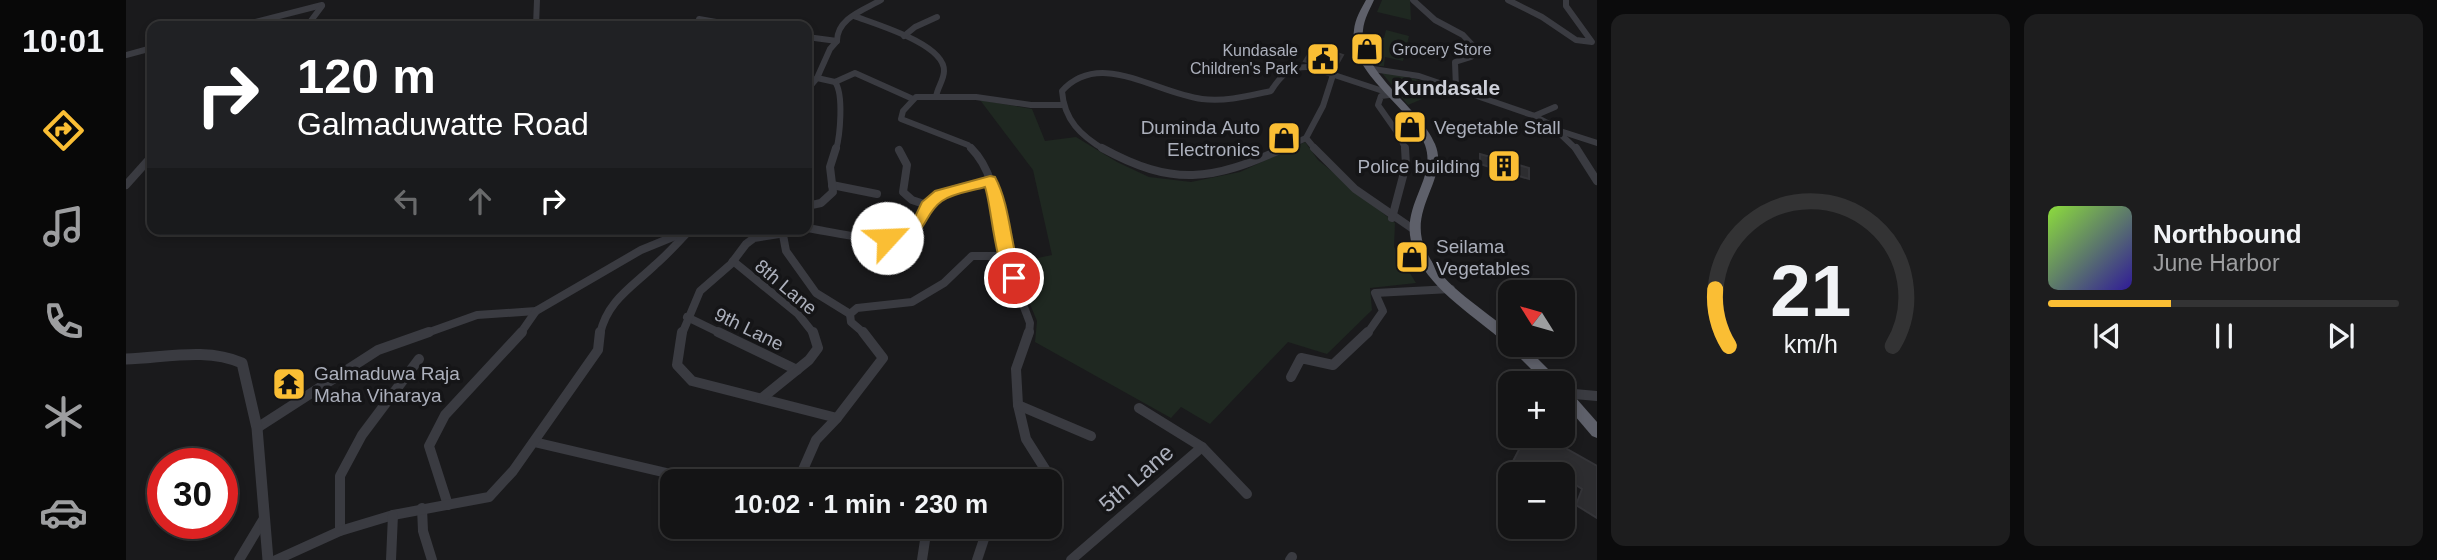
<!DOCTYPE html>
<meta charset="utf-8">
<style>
:root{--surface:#141415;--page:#1d1d1e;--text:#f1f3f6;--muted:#9d9ea0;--line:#333334;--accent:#fabe34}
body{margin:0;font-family:Arial,sans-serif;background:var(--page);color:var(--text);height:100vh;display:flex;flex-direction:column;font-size:26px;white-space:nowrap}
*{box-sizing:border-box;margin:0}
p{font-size:23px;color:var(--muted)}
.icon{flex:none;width:38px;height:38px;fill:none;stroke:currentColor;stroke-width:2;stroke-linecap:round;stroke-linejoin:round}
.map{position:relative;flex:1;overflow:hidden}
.panel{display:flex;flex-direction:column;gap:14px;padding:14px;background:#0b0b0c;width:840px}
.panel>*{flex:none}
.banner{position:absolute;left:21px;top:21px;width:665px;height:214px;border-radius:14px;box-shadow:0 4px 10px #0003,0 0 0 2px var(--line);background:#202124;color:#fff;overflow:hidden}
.needle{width:46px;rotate:307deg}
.buttons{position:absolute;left:1372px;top:280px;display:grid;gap:14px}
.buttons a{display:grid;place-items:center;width:77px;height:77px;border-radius:14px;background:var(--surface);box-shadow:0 4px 10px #0003,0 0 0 2px var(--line);font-size:35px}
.speed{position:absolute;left:21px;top:448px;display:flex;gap:14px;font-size:35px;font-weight:700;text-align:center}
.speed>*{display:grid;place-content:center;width:91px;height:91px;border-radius:50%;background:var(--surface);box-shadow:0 4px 10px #0003,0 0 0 2px var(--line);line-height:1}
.speed .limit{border:10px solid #d22;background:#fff;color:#111}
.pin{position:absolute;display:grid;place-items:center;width:60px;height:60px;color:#fff;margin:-30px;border:4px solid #fff;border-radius:50%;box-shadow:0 2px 7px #0007}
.me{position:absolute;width:77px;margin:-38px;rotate:65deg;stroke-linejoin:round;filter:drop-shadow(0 0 5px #0008)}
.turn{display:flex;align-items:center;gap:24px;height:147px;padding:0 35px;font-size:32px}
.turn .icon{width:91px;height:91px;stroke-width:2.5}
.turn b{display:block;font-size:49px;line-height:60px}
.lanes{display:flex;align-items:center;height:66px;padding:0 35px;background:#0003;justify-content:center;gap:35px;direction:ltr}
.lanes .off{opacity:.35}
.panel .widget{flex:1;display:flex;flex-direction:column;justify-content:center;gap:10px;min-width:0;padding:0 24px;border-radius:14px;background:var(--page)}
.panel .dial{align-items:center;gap:0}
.dial svg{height:182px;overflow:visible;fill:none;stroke:var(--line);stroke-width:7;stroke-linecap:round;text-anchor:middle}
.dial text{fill:var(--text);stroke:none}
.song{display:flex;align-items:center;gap:21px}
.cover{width:84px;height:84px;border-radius:10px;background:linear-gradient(135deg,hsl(90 70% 55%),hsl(250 70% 35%))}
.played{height:7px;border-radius:4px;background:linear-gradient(90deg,var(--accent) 35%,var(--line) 35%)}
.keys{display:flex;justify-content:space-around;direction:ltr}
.panel .tiles{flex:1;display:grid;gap:14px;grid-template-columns:repeat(2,1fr)}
.trip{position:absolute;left:534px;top:469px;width:402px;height:70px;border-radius:14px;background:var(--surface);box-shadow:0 4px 10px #0003,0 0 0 2px var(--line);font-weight:600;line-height:70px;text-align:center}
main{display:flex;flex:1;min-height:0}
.tab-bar{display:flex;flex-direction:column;width:126px;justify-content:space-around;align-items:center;background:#080808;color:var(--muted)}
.tab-bar .icon{width:49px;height:49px}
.tab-bar .active{color:var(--accent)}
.tab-bar b{font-size:32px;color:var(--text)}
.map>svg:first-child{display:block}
.green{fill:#1f2821}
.building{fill:#2d2d30;stroke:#343438;stroke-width:2}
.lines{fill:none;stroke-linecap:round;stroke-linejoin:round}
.minor-far2{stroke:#3a3b41;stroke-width:6}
.minor-far1{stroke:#3a3b41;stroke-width:8}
.minor{stroke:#3a3b41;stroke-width:10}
.tertiary{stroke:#3a3b41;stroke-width:11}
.trunk{fill:#5e606a;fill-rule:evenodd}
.route{fill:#fabe34;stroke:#a27c22;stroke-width:2}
.labels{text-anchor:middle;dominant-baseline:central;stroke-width:7;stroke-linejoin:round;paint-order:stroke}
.far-poi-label{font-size:16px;fill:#acb0bc;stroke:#151517;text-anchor:start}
.poi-label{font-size:19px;fill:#acb0bc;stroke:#151517;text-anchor:start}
.street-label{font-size:19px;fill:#acb0bc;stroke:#151517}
.far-district-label{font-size:21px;font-weight:bold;fill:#cdcfd8;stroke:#151517}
.near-street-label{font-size:23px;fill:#acb0bc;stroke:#151517}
</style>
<main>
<nav class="tab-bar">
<b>10:01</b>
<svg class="icon active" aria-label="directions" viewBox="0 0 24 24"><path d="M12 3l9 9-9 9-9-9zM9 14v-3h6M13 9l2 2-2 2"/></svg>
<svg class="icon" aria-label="music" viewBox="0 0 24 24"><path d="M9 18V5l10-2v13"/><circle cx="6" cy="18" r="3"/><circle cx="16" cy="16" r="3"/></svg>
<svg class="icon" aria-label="phone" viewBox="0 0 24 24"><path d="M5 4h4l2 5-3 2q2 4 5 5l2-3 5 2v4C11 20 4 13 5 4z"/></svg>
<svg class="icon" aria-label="climate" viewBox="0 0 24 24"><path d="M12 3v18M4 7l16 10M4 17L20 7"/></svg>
<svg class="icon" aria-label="car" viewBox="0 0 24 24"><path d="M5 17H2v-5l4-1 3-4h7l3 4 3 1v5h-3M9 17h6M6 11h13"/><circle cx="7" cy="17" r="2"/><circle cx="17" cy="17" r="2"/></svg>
</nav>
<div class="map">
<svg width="1471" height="560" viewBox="0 0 1471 560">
<rect width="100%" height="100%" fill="#1a1a1c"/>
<g class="green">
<path d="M1256,0H1284L1285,20L1251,12Z"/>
<path d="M1260,30L1283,36L1277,61L1259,57L1258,66H1253L1240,34L1258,38Z"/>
<path d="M1263,72L1322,88L1282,105L1256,73Z"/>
<path d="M854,100L906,109L919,141L950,137L991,162L1023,177L1065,182L1114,172L1179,142L1192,160L1269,223L1268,247L1290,283L1244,288L1246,310L1201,354L1162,342L1084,424L1055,407L1045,418L909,342L911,321L887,263L926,255L907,170Z"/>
</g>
<g class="building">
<path d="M1188,45L1217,55L1209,69L1178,61Z"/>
<path d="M1354,154L1403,168V179L1354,164Z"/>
<path d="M1400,436H1418L1471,466V518L1450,505L1456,489L1445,482L1437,501V474H1391L1383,469Z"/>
</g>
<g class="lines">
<g class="minor-far2">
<path d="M1287,0L1309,20L1337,35L1351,50L1345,57L1329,62L1330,88"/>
<path d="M1382,0L1416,17L1450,40L1466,42L1440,6V0"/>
<path d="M728,16C749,24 819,44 818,71C818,80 811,88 810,97"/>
<path d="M573,19L613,26"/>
<path d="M114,26L196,5"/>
<path d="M181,26L196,6"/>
<path d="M410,26L411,0"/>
<path d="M778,36L789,27L811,17"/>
<path d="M681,37L711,41"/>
<path d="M0,55L26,48"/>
<path d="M1247,69L1293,76L1406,115L1425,125L1451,150"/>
<path d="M691,78L704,49L711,41C711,18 738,10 755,0"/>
<path d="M709,82L729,73L787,99"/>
<path d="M709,82C718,94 714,136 710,150"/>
<path d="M681,90L691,78L709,82"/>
<path d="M1263,95L1255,96L1252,105L1273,135L1280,150"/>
<path d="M1408,116L1429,107"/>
<path d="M1431,130L1471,143"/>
<path d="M847,150L842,145L775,119L777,111L790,97H850L905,105H936"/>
<path d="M979,150C955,136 938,120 936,91C974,49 1029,93 1076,99C1099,102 1122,96 1145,91C1155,75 1164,66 1184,67L1266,94"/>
<path d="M1154,150L1180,138"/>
<path d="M1190,150L1180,138L1197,106L1207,75"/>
</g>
<g class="minor-far1">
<path d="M845,148C873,176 870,220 880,256C886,279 896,301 904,323L903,334"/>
<path d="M976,148C1047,187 1086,181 1158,148"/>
<path d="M1188,148L1229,189L1287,229"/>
<path d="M1450,148L1471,181"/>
<path d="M773,150L781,165L777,192L786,200L801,205"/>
<path d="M0,185L26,156"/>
<path d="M706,185L751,194"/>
<path d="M681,206L695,203L707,192L704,167L710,148"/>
<path d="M1266,218L1280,165L1279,148"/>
<path d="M681,228C708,232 757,246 782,233C792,228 795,216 801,207C814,188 843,186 864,181"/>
<path d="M657,235L660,251L690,293L724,314"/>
<path d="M607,261L672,314L688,334"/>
<path d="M561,317L596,334"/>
<path d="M298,334L351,315L410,311L515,250L559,232"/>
<path d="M394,334L410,311"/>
<path d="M474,334C481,301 506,287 529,265C542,254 553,241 565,229"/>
<path d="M556,334L574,291L605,264L620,244L628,238L653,234L663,229"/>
<path d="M739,334L725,322L724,314L731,308L786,302L818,283L846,256H880"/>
<path d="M1241,334L1257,311L1249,293L1325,289"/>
</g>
<g class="minor">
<path d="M556,332L551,365L566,381L711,418"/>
<path d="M592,332L671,370"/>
<path d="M903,332L890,369L892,405L900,439L931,488L928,499L924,502"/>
<path d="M1165,377L1175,358L1207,365L1242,332"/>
<path d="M1437,393L1471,396"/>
<path d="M636,398L683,360L692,348L687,332"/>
<path d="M892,405L965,436"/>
<path d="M131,428L252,350L303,332"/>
<path d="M408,442L575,481"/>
<path d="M1076,447L1121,494"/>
<path d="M672,481L690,440L711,418L757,358L737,332"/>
<path d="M322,505L303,446L319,415L396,332"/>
<path d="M296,508L297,531L306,560"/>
<path d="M214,531V476L236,435L293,359"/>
<path d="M113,560L137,520"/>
<path d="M150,560L214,531L267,515L363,497L387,471L472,350L474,332"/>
<path d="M265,560L267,515"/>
<path d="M796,560L801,527"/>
<path d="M851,560L862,527"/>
<path d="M945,560L1076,447L1013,408"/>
<path d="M1164,560L1166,557"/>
</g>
<path class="tertiary" d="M0,359C38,358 80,347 116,363L131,428L142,560"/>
<g class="trunk">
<path d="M1240,0H1248C1244,9 1238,19 1237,30C1232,71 1294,107 1309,144C1324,179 1280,209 1300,251C1316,286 1357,308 1384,332V345H1398L1432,379L1434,383H1419L1385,349L1384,344L1379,343C1349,316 1306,292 1289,253C1269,208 1312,181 1299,145C1286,107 1222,74 1228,30C1229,19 1235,9 1240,0Z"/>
<path d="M1437,387L1442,389L1471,422V438L1466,436L1437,402Z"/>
</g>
</g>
<path class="route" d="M864,176L869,177C885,207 884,246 896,278L894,283L888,284C869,278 866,206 859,187C846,191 827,193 816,201C796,215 803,235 773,241C766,243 763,244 756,242L754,238L756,234L777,229L788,219L796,202L809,191Z"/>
<defs>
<symbol id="shop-square" viewBox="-11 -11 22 22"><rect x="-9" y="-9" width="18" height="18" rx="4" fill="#fabe34" stroke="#151517"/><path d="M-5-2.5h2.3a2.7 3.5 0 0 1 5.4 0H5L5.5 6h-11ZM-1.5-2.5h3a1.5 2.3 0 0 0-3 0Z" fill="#111"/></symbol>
<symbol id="civic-square" viewBox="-11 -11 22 22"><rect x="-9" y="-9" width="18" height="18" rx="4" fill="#fabe34" stroke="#151517"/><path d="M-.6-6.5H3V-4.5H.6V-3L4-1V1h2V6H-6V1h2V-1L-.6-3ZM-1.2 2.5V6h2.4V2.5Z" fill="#111"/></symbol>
<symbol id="building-square" viewBox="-11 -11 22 22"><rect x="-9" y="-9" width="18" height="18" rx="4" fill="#fabe34" stroke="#151517"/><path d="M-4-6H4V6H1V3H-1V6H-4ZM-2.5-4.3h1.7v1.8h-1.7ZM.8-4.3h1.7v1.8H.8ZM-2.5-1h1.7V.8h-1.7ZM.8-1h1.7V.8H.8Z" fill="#111"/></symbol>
<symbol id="temple-square" viewBox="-11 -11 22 22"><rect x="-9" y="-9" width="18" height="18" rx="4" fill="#fabe34" stroke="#151517"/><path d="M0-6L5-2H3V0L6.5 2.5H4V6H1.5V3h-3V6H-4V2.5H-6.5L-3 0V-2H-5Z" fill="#111"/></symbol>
</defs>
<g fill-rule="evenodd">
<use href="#shop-square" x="1222" y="30" width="38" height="38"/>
<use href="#civic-square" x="1178" y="40" width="38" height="38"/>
<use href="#shop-square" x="1265" y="108" width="38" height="38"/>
<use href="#shop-square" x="1139" y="119" width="38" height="38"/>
<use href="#building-square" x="1359" y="147" width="38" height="38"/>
<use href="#shop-square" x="1267" y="238" width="38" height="38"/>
<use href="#temple-square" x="144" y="365" width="38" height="38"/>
</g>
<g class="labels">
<g class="far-poi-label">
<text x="1266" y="49">Grocery Store</text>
<text x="1172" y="50" text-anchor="end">Kundasale<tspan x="1172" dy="18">Children's Park</tspan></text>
</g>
<g class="poi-label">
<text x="1134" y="127" text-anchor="end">Duminda Auto<tspan x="1134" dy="22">Electronics</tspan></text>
<text x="1308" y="127">Vegetable Stall</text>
<text x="1354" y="166" text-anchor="end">Police building</text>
<text x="1310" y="246">Seilama<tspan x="1310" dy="22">Vegetables</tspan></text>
<text x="188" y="373">Galmaduwa Raja<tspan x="188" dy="22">Maha Viharaya</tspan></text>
</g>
<g class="street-label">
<text transform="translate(660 287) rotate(40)">8th Lane</text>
<text transform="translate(623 329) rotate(26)">9th Lane</text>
</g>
<g class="far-district-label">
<text x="1321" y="87">Kundasale</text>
</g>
<g class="near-street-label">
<text transform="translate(1010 478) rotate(-41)">5th Lane</text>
</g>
</g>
</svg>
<div class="buttons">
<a><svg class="needle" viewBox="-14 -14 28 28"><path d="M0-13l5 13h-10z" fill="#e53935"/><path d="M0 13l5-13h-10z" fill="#9d9ea0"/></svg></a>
<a>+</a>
<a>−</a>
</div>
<div class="speed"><div class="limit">30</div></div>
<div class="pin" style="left:888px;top:278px;background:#d93025"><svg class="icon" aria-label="arrive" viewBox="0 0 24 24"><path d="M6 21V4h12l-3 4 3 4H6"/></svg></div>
<svg class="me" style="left:761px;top:238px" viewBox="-20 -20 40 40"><circle r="19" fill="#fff"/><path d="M0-13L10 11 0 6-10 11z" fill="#fabe34"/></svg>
<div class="trip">10:02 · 1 min · 230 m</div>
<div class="banner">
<div class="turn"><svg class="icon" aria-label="right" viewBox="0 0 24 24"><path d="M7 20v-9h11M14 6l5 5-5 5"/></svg><div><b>120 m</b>Galmaduwatte Road</div></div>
<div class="lanes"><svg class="icon off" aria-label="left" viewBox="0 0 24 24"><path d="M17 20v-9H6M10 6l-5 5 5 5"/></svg><svg class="icon off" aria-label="ahead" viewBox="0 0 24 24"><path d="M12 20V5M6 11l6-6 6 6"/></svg><svg class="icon" aria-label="right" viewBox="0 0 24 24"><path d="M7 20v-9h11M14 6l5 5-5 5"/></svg></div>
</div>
</div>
<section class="panel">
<div class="tiles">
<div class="widget dial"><svg viewBox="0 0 100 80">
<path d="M14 69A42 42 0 1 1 86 69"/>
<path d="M14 69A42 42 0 0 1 8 44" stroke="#fabe34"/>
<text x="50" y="56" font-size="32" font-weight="700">21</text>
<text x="50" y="72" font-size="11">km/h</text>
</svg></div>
<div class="widget">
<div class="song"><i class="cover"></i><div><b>Northbound</b><p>June Harbor</p></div></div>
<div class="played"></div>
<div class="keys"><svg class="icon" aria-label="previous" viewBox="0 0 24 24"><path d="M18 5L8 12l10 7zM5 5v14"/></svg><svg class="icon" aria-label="pause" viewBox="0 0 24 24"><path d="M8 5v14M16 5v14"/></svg><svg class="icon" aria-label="next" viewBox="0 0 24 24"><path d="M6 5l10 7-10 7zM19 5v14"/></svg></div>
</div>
</div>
</section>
</main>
